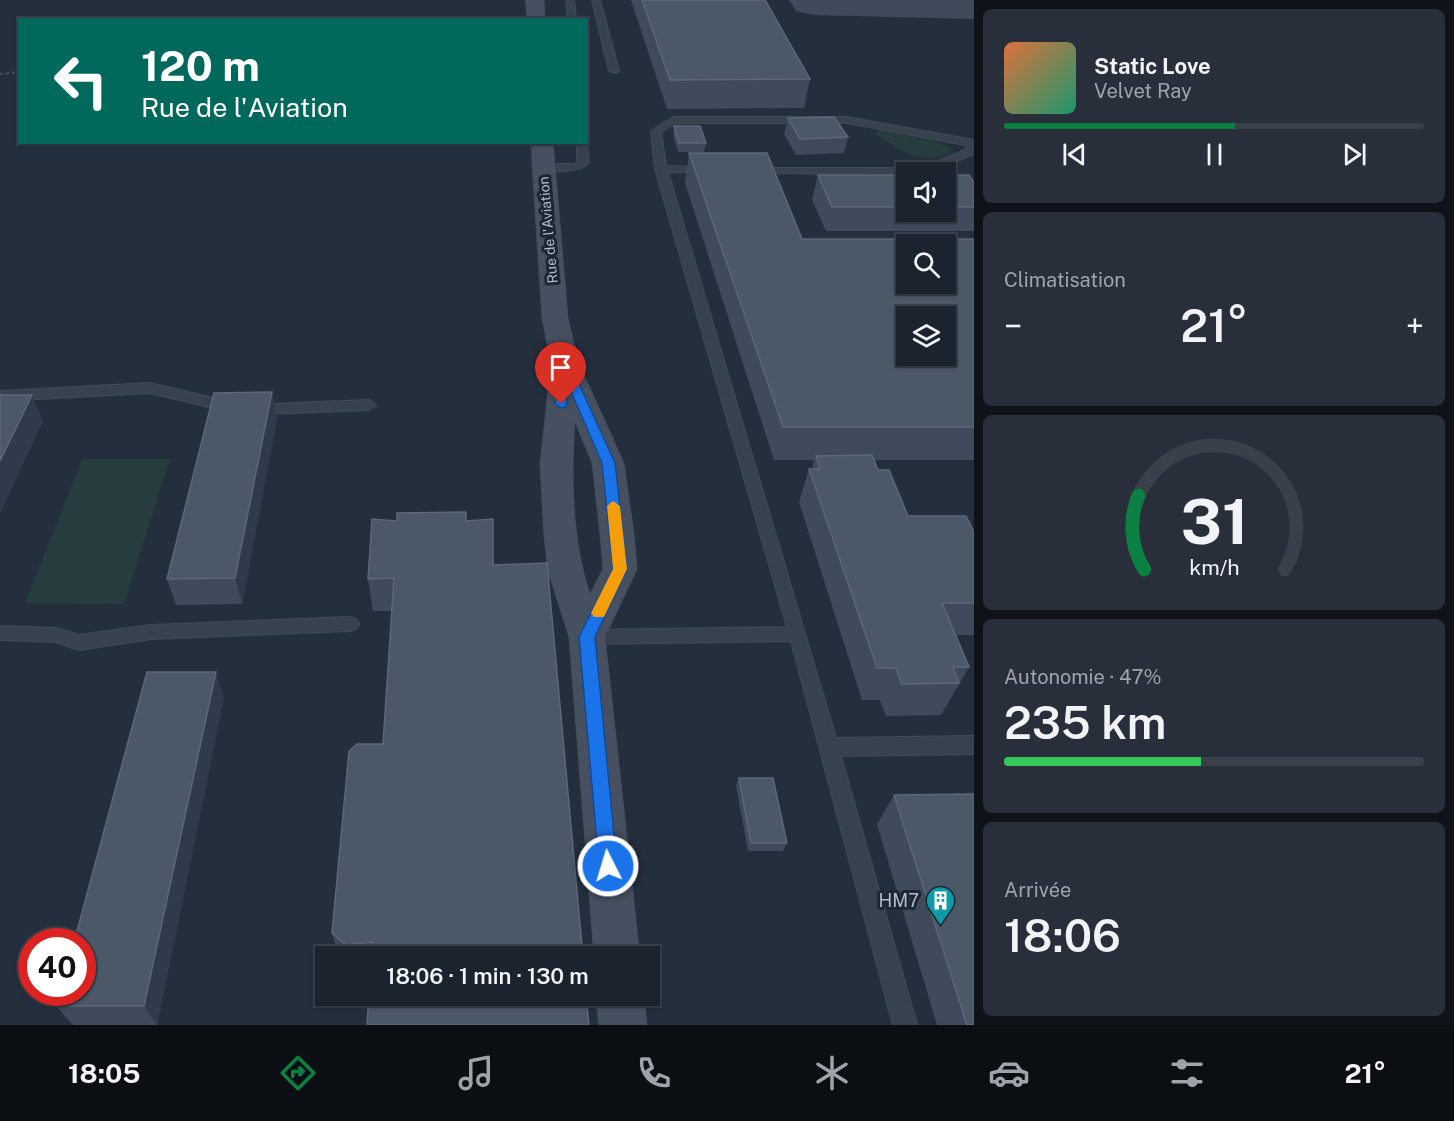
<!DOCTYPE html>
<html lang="fr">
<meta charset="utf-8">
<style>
:root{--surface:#1b232e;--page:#282f3a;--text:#f1f3f6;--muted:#a0a4aa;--line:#39404a;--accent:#0b8043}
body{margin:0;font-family:"Public Sans",sans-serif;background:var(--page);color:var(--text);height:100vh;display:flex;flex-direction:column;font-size:22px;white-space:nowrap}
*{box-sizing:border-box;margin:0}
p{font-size:20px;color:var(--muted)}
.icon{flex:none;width:33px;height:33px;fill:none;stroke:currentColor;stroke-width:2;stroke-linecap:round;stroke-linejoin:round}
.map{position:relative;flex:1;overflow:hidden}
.sheet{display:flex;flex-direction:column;gap:9px;padding:9px;background:#0f1319;width:480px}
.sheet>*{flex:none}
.top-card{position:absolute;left:18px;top:18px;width:570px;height:126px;border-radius:0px;box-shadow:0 2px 4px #0004,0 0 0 2px var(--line);background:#00695c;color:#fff;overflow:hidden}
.fabs{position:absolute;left:896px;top:162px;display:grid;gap:12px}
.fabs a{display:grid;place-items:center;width:60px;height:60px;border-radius:0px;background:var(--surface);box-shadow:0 2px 4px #0004,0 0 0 2px var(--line);font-size:30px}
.speed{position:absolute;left:18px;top:928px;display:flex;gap:12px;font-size:30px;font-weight:700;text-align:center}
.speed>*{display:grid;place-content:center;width:78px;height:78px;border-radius:50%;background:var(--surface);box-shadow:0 2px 4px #0004,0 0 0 2px var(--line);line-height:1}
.speed .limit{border:9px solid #d22;background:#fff;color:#111}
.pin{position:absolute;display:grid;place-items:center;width:51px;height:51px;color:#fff;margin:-62px -26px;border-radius:50% 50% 50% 0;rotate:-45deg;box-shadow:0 0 6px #0007}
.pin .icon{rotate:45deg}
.me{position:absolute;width:66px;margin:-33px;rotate:355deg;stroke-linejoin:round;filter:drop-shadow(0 0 4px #0008)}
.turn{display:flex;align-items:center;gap:21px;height:126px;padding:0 24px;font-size:27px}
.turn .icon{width:78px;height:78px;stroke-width:2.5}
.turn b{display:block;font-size:42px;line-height:51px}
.big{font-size:45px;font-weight:600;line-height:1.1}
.sheet .widget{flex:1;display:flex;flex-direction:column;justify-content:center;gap:9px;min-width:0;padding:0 21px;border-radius:9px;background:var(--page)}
.sheet .dial{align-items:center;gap:0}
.dial svg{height:156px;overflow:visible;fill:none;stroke:var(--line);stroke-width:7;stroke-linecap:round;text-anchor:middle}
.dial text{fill:var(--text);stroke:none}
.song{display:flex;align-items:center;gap:18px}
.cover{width:72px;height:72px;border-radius:9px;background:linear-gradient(135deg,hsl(20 70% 55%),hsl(160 70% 35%))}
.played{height:6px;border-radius:3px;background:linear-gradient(90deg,var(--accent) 55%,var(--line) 55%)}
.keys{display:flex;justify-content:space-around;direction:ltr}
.heat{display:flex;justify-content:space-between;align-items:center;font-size:33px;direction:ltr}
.charge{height:9px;border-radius:4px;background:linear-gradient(90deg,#34c759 47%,var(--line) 0)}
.trip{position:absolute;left:315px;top:946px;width:345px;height:60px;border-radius:0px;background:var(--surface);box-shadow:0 2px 4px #0004,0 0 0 2px var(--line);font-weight:600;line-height:60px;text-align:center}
.tabs{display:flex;height:96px;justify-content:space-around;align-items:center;background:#0b0e12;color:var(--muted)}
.tabs .icon{width:42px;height:42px}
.tabs .current{color:var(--accent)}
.tabs b{font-size:27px;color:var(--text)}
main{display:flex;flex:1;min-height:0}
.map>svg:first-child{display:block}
.green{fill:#263c3f}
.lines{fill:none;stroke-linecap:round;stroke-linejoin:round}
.taxiway{fill:#3f4a5a;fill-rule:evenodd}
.lane-casing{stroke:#414a57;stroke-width:2}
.secondary-casing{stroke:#414a57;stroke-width:1}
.path{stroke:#3f5557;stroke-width:2;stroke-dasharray:3 3;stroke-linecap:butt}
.lane{fill:#38414e;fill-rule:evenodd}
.secondary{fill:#465061;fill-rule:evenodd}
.wall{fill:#3f4b5c}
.shaded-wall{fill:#2f3b4b}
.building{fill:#4b5868;stroke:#5c6777;stroke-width:1.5;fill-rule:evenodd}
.route{fill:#1a73e8;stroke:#114b97;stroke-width:1.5}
.slow{fill:#f59e0b}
.labels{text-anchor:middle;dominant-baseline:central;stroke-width:6;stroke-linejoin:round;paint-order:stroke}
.far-street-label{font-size:14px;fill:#b4bcc9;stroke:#1d2633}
.near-poi-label{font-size:18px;fill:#b4bcc9;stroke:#1d2633;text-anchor:end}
</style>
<main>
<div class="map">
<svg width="974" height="1025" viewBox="0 0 974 1025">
<rect width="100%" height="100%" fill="#242f3e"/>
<g class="green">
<path d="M879,130L937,142L949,147V154C918,164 900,150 875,134Z"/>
<path d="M82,459H170L124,604L25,603Z"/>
</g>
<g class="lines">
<path class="taxiway" d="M789,0H974V19L814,15L796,11Z"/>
<defs>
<g id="lane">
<path d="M566,0H574L576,20H568Z"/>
<path d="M592,0H600L619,71L617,73L609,71Z"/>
<path d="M673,117H847L974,140V154L940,168L897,174L751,173L745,170L747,168H897L934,163L967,149L965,145L847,123H675L661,132L666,166L708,167L714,170L708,173L668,172L836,738L974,736V754L841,756L917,1025H893L791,641L587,644L580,642L578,637L580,632L587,630L787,627L655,169L651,131Z"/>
<path d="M586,141L589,163C580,172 547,174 537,167L543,164H575L577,162V142Z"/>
<path d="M150,383L243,405L369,400L376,405L369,410L243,415L150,393L0,401V391Z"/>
<path d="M350,617L356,619L359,624L356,629L350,631L151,639L79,650L56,642L0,640V626L56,628L79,635L151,625Z"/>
</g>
<g id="secondary">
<path d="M526,0H544L545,20H527Z"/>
<path d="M531,142H553L568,318L579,364L624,463L634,534L637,569L605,637L640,957H594L569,637L548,571L544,536L540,464L551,364L542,318ZM575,422L592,463L600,534L603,569L590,594C572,540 571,478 575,422Z"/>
<path d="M596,996H644L647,1025H599Z"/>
</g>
</defs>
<use href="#lane" class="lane-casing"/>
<use href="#secondary" class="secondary-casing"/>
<path class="path" d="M0,74L20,72"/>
<use href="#lane" class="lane"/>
<use href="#secondary" class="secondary"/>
</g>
<g class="wall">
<path d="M631,0H765L810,79L804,108L667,109Z"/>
<path d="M788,118L848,137L844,153L796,155L784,134Z"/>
<path d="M674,126L706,143L704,152H678L673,134Z"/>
<path d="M689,153L802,239H974V460H874L878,470L908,516L974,532V635H956L969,667L941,715L886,716L880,700H862L799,502L809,469H812L814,460H774L685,183Z"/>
<path d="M818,175H906V212H945V175L974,182V231H826L812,200Z"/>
<path d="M272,392L277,418L242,604L176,605L167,579Z"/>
<path d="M467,520L493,565L583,957H339L332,933L383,744L392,611H373L368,579L397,521Z"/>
<path d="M224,697L157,1025H73L56,1006Z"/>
<path d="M739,778L787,843L783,851H748L736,786Z"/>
<path d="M894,795L974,1025H937L877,824Z"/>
</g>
<g class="shaded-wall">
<path d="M272,392L277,418L242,604L235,578Z"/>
<path d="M32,395L43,421L0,514V461Z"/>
<path d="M216,672L224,697L157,1025L144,1006Z"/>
</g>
<g class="building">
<path d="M642,0H765L810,79L670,80Z"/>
<path d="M834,117L848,137L800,139L788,118Z"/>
<path d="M674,126H700L706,143H679Z"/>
<path d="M689,153H767L802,239H974V427H783ZM906,244H945V284H906ZM906,316H945V356H906Z"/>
<path d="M818,175H906V207H832Z"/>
<path d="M945,175H969L974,182V207H945Z"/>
<path d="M272,392L235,578L167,579L214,393Z"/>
<path d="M0,395H32L0,461Z"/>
<path d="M872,455L878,470H889L908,516H966L974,532V603H942L969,667H953L959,683L902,684L896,668H877L809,469H820L816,456Z"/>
<path d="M466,512V521L493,519V565L547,563L583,957H371L372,942L346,945L332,933L349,751L357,744H383L394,578L368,579L372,519L397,521V513Z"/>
<path d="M147,672H216L144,1006H56L60,993H82V942H74Z"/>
<path d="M739,778H773L787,843H751Z"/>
<path d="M974,794V1025H967L894,795Z"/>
<path d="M369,996H586L589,1025H367Z"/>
</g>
<path class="route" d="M565,361L570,364L615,463L627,569L595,637L617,866L615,872L608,874L602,872L599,866L579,637L613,569L602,463L569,387L566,407L561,408L555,404L559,364Z"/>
<path class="slow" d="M613,501L620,506L627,569L604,617H594L591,613L613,569L607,506Z"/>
<defs>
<symbol id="building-pin" viewBox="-11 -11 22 30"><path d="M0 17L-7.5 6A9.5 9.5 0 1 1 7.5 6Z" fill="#0f9aa8" stroke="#1d2633"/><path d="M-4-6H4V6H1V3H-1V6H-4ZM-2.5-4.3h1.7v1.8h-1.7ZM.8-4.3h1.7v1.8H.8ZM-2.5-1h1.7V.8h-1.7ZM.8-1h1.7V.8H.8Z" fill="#fff"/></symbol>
</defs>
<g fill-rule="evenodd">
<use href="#building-pin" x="924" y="884" width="33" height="45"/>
</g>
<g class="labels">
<g class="far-street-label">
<text transform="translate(548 230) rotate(-95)">Rue de l'Aviation</text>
</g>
<g class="near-poi-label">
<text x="919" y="900">HM7</text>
</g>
</g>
</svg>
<div class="fabs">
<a><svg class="icon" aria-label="sound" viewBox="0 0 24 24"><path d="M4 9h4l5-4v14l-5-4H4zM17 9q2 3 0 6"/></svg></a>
<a><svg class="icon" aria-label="search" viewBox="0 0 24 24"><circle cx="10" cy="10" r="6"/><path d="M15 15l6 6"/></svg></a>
<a><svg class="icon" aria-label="layers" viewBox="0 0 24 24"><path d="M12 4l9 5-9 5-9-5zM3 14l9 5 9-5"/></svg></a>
</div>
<div class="speed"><div class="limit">40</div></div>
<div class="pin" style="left:561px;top:404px;background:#d93025"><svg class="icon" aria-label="arrive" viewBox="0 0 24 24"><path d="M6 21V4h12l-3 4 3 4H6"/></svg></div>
<svg class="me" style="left:608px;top:866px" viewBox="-20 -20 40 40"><circle r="17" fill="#1a73e8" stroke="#fff" stroke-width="3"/><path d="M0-11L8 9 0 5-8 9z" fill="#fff"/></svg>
<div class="trip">18:06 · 1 min · 130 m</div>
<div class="top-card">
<div class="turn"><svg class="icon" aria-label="left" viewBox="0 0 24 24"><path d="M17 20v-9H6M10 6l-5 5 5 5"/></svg><div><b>120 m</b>Rue de l'Aviation</div></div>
</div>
</div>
<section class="sheet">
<div class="widget">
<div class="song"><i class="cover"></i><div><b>Static Love</b><p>Velvet Ray</p></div></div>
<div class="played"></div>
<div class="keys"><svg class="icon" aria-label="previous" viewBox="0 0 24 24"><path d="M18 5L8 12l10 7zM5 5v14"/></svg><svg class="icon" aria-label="pause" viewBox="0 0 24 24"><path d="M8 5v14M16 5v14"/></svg><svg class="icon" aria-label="next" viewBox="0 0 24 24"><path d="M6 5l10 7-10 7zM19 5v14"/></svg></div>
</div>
<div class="widget"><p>Climatisation</p>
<div class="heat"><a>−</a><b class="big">21°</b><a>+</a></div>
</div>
<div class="widget dial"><svg viewBox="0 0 100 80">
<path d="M14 69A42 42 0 1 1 86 69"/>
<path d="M14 69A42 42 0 0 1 11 31" stroke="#0b8043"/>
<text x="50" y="56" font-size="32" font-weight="700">31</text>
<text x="50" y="72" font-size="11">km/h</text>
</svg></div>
<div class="widget"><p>Autonomie · 47%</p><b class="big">235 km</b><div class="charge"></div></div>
<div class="widget"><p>Arrivée</p><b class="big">18:06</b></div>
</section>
</main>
<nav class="tabs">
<b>18:05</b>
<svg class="icon current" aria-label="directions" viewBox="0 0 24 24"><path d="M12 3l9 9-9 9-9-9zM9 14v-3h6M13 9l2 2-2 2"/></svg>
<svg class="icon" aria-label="music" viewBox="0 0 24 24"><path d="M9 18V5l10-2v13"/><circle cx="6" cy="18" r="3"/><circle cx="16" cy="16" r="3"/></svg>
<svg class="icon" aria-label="phone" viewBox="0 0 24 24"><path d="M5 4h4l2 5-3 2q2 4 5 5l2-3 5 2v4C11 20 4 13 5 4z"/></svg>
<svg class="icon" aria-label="climate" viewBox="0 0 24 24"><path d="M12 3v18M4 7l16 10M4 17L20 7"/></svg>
<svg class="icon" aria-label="car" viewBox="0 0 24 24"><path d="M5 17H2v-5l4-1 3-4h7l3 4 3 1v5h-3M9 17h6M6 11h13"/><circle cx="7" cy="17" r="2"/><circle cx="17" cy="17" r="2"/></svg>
<svg class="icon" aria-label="filters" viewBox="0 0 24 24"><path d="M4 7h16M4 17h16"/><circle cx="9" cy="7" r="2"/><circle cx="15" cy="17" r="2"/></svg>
<b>21°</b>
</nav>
